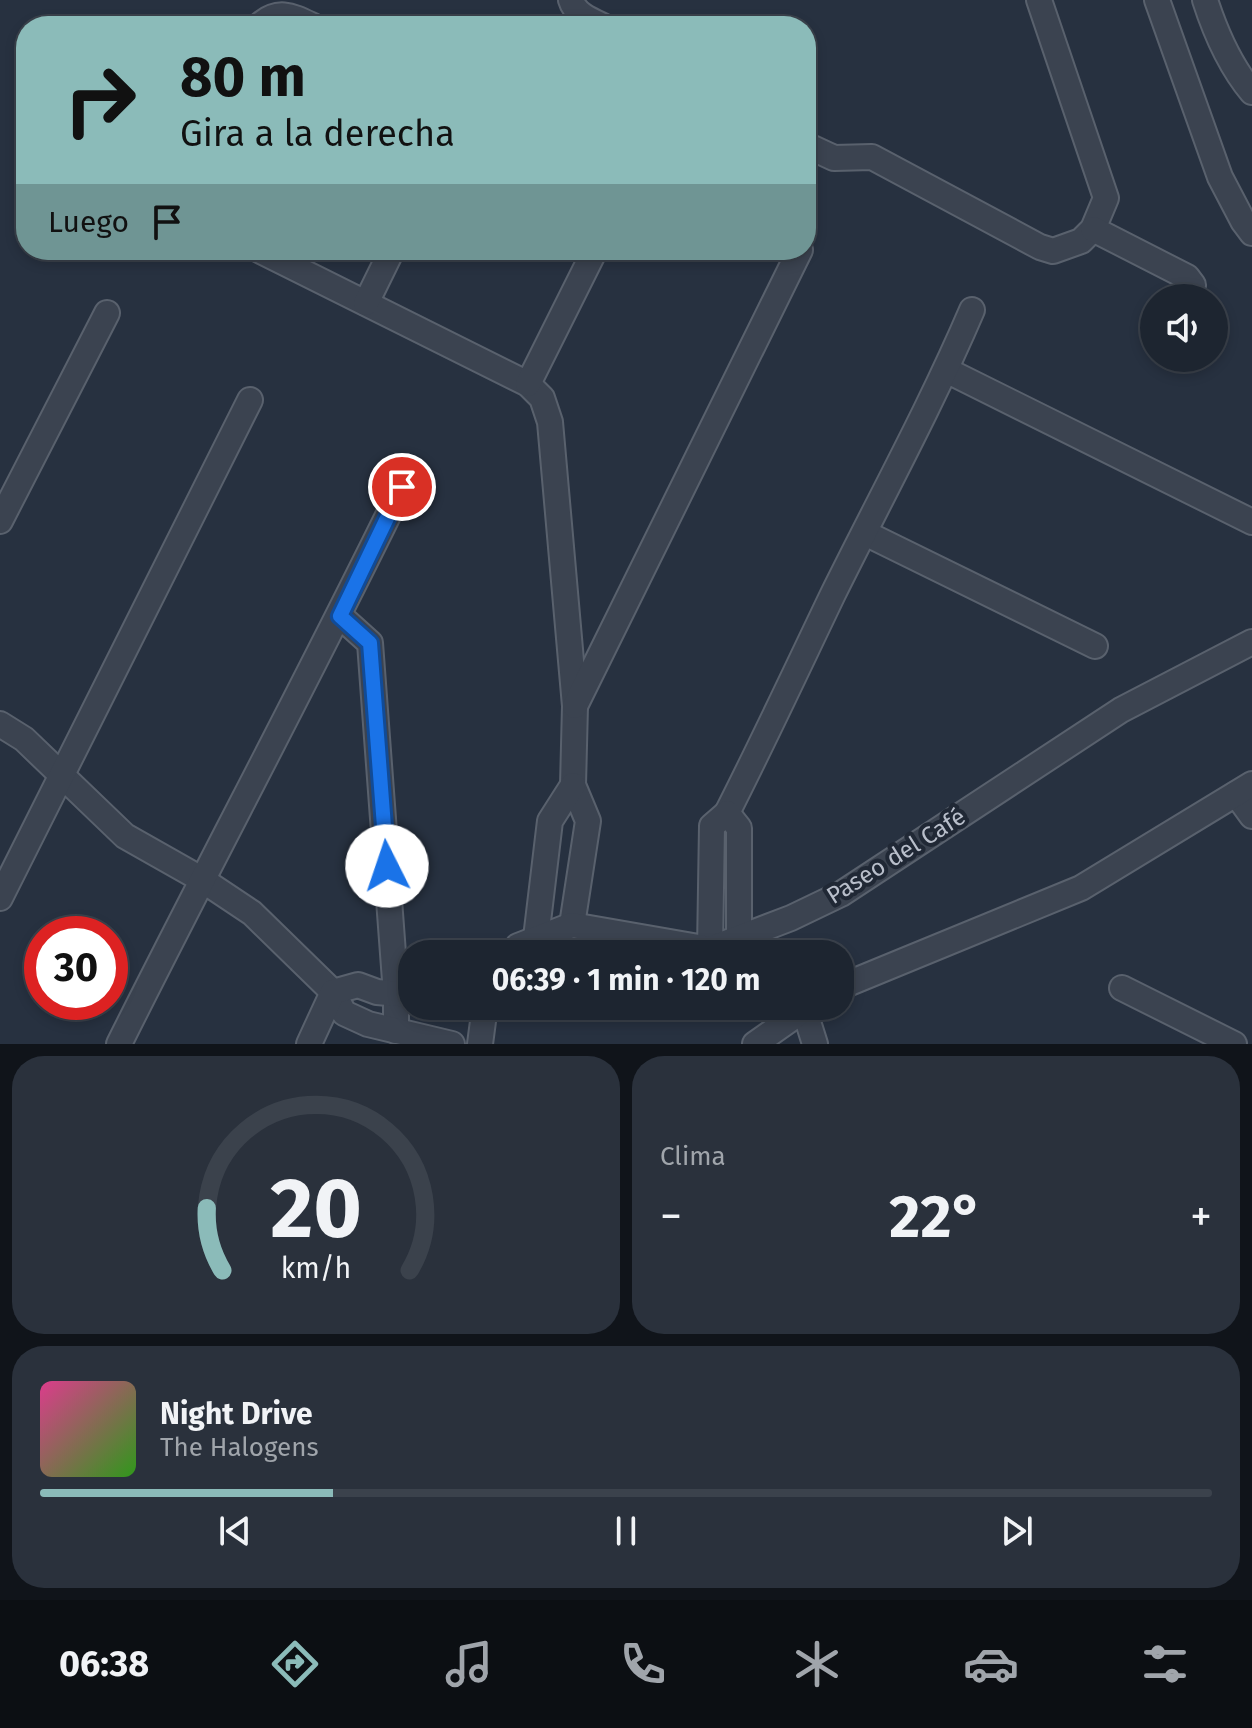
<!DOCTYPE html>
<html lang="es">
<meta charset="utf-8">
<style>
:root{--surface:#1d2530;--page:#2a313c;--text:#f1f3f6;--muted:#a0a5ab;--line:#3b424c;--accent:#8bbbb9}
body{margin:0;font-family:"Fira Sans",sans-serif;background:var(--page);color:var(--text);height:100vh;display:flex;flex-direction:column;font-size:30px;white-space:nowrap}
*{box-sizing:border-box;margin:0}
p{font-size:26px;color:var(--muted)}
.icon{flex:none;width:44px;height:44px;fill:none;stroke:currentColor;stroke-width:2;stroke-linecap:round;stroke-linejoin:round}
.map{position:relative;height:1044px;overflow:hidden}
.details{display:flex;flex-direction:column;gap:12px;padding:12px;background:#10141a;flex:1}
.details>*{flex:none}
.banner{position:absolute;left:16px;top:16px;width:800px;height:244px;border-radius:32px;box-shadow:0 4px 12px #0003,0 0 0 2px var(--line);background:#8bbbb9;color:#111;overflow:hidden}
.fabs{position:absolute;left:1140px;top:284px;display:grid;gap:16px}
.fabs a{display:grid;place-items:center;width:88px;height:88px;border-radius:50%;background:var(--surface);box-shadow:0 4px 12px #0003,0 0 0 2px var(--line);font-size:40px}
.speed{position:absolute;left:24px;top:916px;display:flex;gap:16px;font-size:40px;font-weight:700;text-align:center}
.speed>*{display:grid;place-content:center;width:104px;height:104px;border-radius:50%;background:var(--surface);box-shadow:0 4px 12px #0003,0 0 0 2px var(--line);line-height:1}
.speed .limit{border:12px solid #d22;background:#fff;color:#111}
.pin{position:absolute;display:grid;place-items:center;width:68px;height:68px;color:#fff;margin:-34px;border:4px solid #fff;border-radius:50%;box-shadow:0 2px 8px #0007}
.me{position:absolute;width:88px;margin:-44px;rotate:356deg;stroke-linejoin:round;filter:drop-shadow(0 0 6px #0008)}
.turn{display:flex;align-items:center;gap:28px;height:168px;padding:0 32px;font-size:36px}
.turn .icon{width:104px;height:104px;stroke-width:2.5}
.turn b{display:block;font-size:56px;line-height:68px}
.then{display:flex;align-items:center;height:76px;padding:0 32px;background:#0003;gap:16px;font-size:30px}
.big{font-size:60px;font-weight:700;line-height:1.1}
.details .card{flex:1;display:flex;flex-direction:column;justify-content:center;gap:12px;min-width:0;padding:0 28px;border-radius:32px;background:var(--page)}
.details .dial{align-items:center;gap:0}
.dial svg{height:208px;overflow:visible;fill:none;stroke:var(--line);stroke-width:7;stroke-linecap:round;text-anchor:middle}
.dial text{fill:var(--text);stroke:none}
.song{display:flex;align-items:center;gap:24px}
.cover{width:96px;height:96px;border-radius:12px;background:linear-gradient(135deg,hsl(330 70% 55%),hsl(110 70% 35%))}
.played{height:8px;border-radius:4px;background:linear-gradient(90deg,var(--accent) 25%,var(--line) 25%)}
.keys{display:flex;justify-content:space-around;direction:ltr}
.heat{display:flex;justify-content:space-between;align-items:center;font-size:44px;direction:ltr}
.details .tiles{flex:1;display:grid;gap:12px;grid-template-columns:1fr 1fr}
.card:last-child{grid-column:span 2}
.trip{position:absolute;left:398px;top:940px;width:456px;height:80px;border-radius:32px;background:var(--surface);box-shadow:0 4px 12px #0003,0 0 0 2px var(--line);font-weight:700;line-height:80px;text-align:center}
.tabs{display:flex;height:128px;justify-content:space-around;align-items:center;background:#0c0f13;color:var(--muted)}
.tabs .icon{width:56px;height:56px}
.tabs .active{color:var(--accent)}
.tabs b{font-size:36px;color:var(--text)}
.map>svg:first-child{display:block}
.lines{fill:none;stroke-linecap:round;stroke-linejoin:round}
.minor-casing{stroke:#59616d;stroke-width:28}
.minor{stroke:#3b4350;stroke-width:24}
.route-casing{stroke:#114b97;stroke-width:20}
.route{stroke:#1a73e8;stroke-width:14}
.labels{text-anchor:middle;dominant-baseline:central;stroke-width:8;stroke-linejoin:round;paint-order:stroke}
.street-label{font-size:24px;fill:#b8beca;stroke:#202835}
</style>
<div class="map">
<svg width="1252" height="1044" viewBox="0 0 1252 1044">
<rect width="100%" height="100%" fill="#273140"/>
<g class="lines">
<defs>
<g id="minor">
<path d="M571,0C575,14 590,20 603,26"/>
<path d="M1157,0L1220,177L1243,221L1252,233"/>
<path d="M1205,0C1215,31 1231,67 1252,92"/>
<path d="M259,26C278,8 292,16 313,26"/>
<path d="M806,145L834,158L872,157L1040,247L1053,251L1081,241L1093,229L1106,198L1039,0"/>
<path d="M1093,229L1187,277L1193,285L1190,298"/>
<path d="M259,250L528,384L542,398L550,422L575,706L573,785L588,821L572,925"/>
<path d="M366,303L392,250"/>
<path d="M946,370L1252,522"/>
<path d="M528,384L595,250"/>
<path d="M0,521L107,313"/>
<path d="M865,533L1095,646"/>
<path d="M340,616L370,643L396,994V1031"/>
<path d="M575,706L800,250"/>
<path d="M0,724L24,739L125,836L201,879L252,913L333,992L344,1013L368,1024L452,1044"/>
<path d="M1236,794L1252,816"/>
<path d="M727,813C764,740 798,667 833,594C880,499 930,408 972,310"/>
<path d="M0,898L250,400"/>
<path d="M536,938L550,821L573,785"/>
<path d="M710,949L712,826L727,813L739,828V938"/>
<path d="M513,954L518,946L572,925L710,949L791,918L841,894L1121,710L1252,642"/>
<path d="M840,987L1081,888L1252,784"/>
<path d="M1122,988L1234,1044"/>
<path d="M804,1009L815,1044"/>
<path d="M119,1044C212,858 311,674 402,487"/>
<path d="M309,1044L333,992L358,985L377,992L411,995"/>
<path d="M480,1044L485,1006"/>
<path d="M755,1044L809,1006"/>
</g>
</defs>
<use href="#minor" class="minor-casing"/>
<use href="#minor" class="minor"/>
</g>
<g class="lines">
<defs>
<path id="route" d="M387,866L370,643L340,616L402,487"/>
</defs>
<use href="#route" class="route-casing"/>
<use href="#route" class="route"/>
</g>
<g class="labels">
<g class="street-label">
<text transform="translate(896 856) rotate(-32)">Paseo del Café</text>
</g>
</g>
</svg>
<div class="fabs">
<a><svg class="icon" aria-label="sound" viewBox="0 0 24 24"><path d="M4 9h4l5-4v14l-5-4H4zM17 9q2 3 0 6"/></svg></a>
</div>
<div class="speed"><div class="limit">30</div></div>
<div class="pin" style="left:402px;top:487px;background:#d93025"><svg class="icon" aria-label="arrive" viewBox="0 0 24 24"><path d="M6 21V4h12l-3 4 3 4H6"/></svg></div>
<svg class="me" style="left:387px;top:866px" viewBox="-20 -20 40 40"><circle r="19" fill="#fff"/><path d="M0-13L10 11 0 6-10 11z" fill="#1a73e8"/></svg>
<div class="trip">06:39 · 1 min · 120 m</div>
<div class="banner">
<div class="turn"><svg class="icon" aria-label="right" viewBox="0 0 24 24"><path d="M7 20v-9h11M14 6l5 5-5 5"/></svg><div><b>80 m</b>Gira a la derecha</div></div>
<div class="then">Luego<svg class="icon" aria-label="arrive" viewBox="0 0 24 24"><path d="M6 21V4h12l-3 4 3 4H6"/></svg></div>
</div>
</div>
<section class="details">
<div class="tiles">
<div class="card dial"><svg viewBox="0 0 100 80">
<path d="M14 69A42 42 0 1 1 86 69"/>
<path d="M14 69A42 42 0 0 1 8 45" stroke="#8bbbb9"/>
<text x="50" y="56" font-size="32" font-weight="700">20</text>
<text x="50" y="72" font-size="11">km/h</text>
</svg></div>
<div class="card"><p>Clima</p>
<div class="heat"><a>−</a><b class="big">22°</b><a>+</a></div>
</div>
<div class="card">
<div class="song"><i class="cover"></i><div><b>Night Drive</b><p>The Halogens</p></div></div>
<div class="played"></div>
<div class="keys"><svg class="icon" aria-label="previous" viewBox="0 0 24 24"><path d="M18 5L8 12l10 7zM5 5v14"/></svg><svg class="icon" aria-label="pause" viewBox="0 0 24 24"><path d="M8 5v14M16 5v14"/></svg><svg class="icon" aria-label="next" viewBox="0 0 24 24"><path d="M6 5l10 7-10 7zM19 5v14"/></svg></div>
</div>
</div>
</section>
<nav class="tabs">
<b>06:38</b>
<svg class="icon active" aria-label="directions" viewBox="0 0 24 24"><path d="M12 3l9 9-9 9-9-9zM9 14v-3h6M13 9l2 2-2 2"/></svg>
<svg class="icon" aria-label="music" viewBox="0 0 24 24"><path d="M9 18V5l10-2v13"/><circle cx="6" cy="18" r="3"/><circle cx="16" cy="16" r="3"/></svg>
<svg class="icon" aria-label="phone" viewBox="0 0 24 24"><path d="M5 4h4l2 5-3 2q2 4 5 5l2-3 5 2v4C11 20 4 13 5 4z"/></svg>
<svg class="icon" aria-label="climate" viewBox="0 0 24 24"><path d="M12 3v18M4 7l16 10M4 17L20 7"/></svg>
<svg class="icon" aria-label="car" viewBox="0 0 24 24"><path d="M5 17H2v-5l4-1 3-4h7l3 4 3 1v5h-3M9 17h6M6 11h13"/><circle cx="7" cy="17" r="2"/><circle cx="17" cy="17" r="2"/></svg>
<svg class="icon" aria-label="filters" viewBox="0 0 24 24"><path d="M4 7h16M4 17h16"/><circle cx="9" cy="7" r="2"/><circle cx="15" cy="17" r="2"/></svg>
</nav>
